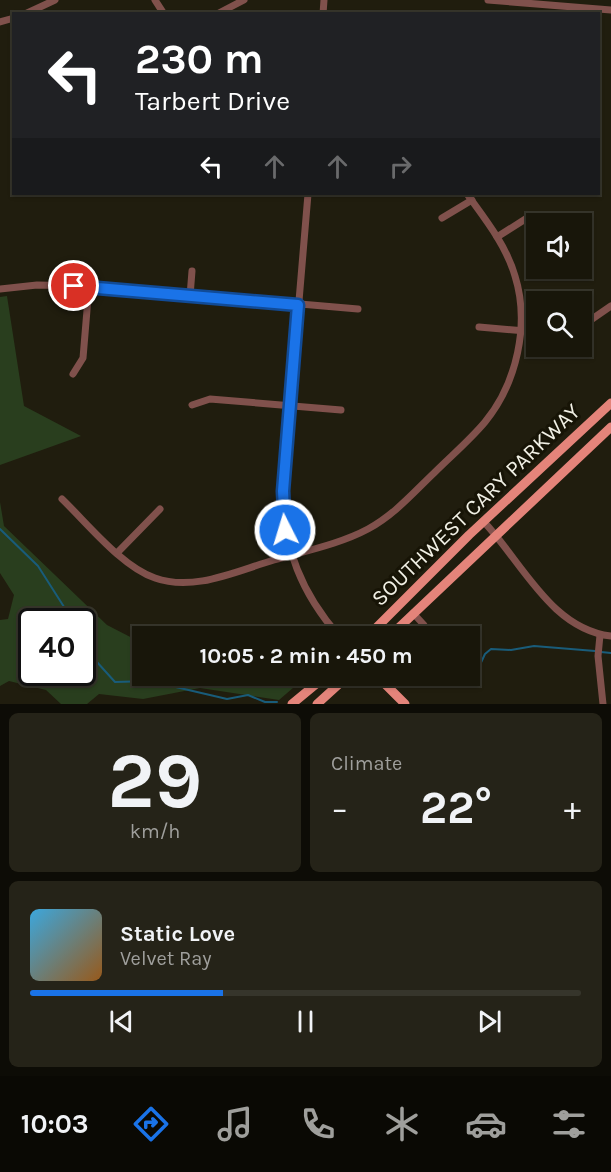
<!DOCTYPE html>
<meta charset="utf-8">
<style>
:root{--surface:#18160a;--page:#252318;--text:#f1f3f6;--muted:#9f9f9c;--line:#36352b;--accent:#1a73e8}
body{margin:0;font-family:Karla,sans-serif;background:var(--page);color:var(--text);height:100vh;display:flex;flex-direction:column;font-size:22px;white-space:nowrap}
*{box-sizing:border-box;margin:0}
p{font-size:20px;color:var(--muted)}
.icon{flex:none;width:33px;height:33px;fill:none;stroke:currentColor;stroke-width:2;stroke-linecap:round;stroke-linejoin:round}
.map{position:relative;height:704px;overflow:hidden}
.panel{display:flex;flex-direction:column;gap:9px;padding:9px;background:#0d0c06;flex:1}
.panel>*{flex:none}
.banner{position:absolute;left:12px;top:12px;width:588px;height:183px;border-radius:0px;box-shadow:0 2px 4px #0004,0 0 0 2px var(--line);background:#202124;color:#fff;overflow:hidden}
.buttons{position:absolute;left:526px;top:213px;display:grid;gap:12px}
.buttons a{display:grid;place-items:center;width:66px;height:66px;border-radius:0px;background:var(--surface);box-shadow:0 2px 4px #0004,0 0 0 2px var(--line);font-size:30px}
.speed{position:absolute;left:18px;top:608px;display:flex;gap:12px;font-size:30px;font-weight:700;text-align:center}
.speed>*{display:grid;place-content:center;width:78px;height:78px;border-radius:50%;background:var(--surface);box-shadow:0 2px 4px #0004,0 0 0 2px var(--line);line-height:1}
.speed .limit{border:3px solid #111;border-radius:9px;background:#fff;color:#111}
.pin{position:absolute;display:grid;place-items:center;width:51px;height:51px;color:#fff;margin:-26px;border:3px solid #fff;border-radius:50%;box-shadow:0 2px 6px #0007}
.me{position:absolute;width:66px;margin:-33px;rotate:355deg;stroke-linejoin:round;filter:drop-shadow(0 0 4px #0008)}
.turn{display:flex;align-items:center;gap:21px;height:126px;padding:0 24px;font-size:27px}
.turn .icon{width:78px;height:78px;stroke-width:2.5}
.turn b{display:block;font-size:42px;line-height:51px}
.lanes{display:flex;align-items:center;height:57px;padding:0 24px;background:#0003;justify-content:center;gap:30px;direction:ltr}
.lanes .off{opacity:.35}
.big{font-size:45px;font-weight:700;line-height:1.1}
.panel .widget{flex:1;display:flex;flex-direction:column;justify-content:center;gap:9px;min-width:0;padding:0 21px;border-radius:9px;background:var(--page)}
.panel .dial{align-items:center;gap:0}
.dial b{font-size:78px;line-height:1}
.song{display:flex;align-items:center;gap:18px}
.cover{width:72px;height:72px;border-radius:9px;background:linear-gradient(135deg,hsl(200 70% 55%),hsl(30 70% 35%))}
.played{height:6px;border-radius:3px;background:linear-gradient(90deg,var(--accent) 35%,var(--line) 35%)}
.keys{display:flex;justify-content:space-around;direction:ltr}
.heat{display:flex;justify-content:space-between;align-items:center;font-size:33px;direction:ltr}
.panel .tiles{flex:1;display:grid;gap:9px;grid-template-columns:1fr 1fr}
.widget:last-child{grid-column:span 2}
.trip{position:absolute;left:132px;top:626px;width:348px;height:60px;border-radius:0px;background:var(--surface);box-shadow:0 2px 4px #0004,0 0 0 2px var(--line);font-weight:700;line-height:60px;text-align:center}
.dock{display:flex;height:96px;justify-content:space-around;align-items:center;background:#0a0904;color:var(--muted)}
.dock .icon{width:42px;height:42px}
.dock .selected{color:var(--accent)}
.dock b{font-size:27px;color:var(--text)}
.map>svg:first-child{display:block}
.green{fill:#293e1e;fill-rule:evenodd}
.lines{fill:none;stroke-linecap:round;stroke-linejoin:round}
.stream{stroke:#195c7a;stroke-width:2}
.minor{stroke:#80514c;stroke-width:7}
.major{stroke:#e4847a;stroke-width:9}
.route-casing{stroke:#114b97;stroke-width:15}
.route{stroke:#1a73e8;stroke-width:10}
.labels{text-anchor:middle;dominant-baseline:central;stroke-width:6;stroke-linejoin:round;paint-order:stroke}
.street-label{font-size:22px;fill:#f1f0e5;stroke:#171406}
</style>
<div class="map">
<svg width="611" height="704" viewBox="0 0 611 704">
<rect width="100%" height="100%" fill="#201d0e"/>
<g class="green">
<path d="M7,296L24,406L81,436L0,465V297Z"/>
<path d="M0,502L4,526L107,625L142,643V675H308L279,700L200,688L143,699L99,694L87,704H61L46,690L9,681L0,686V620L8,619L14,595L0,573ZM32,621H82V672H32Z"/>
</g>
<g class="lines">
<g class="stream">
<path d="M0,529L38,566L73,621"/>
<path d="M82,639L96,661L115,682L150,681L227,699L248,695L265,702H277"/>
<path d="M601,652L611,653"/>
<path d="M470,669H478L485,654L491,649L511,650L534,646L595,651"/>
<path d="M405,679L426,680L438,675"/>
</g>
<g class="minor">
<path d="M155,0L164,14"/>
<path d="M488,0L611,10"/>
<path d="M25,14L55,0"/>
<path d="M217,14L244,0"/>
<path d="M323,14L324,0"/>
<path d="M0,22L14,18"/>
<path d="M308,194L283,491C283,548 302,594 339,636"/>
<path d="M442,218L472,200"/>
<path d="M497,237L527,218L543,216"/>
<path d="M0,289L37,285L89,286L358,309"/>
<path d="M190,296L192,271"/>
<path d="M582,326L611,306"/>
<path d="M479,327L537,332"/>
<path d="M73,374L83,358L89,286"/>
<path d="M192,405L210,399L341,410"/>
<path d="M62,499C87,523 122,567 155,578C194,592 236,571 274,560C305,551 340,544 368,529C394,515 413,493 434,473C451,456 470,440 485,422C517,383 530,324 515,276C506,245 485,219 467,194"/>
<path d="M484,522C522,562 551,629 611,636"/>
<path d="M118,552L160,509"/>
<path d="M413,613L424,625L413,636"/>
<path d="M600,635L598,656L603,704"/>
<path d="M387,686L398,675"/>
</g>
<g class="major">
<path d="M368,636L469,535L611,403"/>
<path d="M390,636L611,427"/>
<path d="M376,675L405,704"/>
<path d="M292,704L327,675"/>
<path d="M317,704L349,675"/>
</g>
</g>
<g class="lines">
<defs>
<path id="route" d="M74,286L298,305L283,491L285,530"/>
</defs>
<use href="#route" class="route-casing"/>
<use href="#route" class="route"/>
</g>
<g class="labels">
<g class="street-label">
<text transform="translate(476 505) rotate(-44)">SOUTHWEST CARY PARKWAY</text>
</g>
</g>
</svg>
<div class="buttons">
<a><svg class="icon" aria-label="sound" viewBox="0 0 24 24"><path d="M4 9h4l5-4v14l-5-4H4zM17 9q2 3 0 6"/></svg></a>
<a><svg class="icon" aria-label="search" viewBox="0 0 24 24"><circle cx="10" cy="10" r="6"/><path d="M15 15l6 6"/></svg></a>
</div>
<div class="speed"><div class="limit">40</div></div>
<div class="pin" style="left:74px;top:286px;background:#d93025"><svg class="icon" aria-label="arrive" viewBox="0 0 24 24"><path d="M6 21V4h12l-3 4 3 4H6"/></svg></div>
<svg class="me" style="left:285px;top:530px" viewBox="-20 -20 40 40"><circle r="17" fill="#1a73e8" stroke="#fff" stroke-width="3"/><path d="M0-11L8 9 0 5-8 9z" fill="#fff"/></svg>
<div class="trip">10:05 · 2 min · 450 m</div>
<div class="banner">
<div class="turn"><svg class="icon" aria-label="left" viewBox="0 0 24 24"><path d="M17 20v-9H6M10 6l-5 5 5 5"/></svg><div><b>230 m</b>Tarbert Drive</div></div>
<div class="lanes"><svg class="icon" aria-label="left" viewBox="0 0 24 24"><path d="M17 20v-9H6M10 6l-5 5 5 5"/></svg><svg class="icon off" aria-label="ahead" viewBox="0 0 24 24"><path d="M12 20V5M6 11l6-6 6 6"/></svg><svg class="icon off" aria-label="ahead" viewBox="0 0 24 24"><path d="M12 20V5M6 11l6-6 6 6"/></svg><svg class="icon off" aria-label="right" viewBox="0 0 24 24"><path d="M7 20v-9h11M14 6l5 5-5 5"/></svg></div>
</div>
</div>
<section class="panel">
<div class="tiles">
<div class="widget dial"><b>29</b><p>km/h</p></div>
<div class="widget"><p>Climate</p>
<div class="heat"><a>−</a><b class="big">22°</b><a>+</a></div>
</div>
<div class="widget">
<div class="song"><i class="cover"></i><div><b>Static Love</b><p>Velvet Ray</p></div></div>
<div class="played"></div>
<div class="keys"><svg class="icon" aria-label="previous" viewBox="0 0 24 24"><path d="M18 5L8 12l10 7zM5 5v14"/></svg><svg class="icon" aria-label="pause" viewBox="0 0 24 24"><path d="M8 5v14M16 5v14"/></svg><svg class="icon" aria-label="next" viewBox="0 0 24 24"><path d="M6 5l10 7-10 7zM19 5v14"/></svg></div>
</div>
</div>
</section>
<nav class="dock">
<b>10:03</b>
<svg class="icon selected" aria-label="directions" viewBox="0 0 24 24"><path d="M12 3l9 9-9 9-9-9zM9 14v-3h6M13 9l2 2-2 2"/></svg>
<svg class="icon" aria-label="music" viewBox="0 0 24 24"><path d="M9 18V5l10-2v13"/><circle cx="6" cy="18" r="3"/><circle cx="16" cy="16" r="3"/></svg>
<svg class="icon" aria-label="phone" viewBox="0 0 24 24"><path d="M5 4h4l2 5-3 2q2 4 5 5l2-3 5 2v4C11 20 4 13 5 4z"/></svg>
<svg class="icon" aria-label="climate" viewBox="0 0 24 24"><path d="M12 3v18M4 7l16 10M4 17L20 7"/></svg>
<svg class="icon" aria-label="car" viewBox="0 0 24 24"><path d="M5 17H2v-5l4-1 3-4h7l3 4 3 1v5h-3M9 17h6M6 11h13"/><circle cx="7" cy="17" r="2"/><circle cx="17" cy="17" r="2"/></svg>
<svg class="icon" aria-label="filters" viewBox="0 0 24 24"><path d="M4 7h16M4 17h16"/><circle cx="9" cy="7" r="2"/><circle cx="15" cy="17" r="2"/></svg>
</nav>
